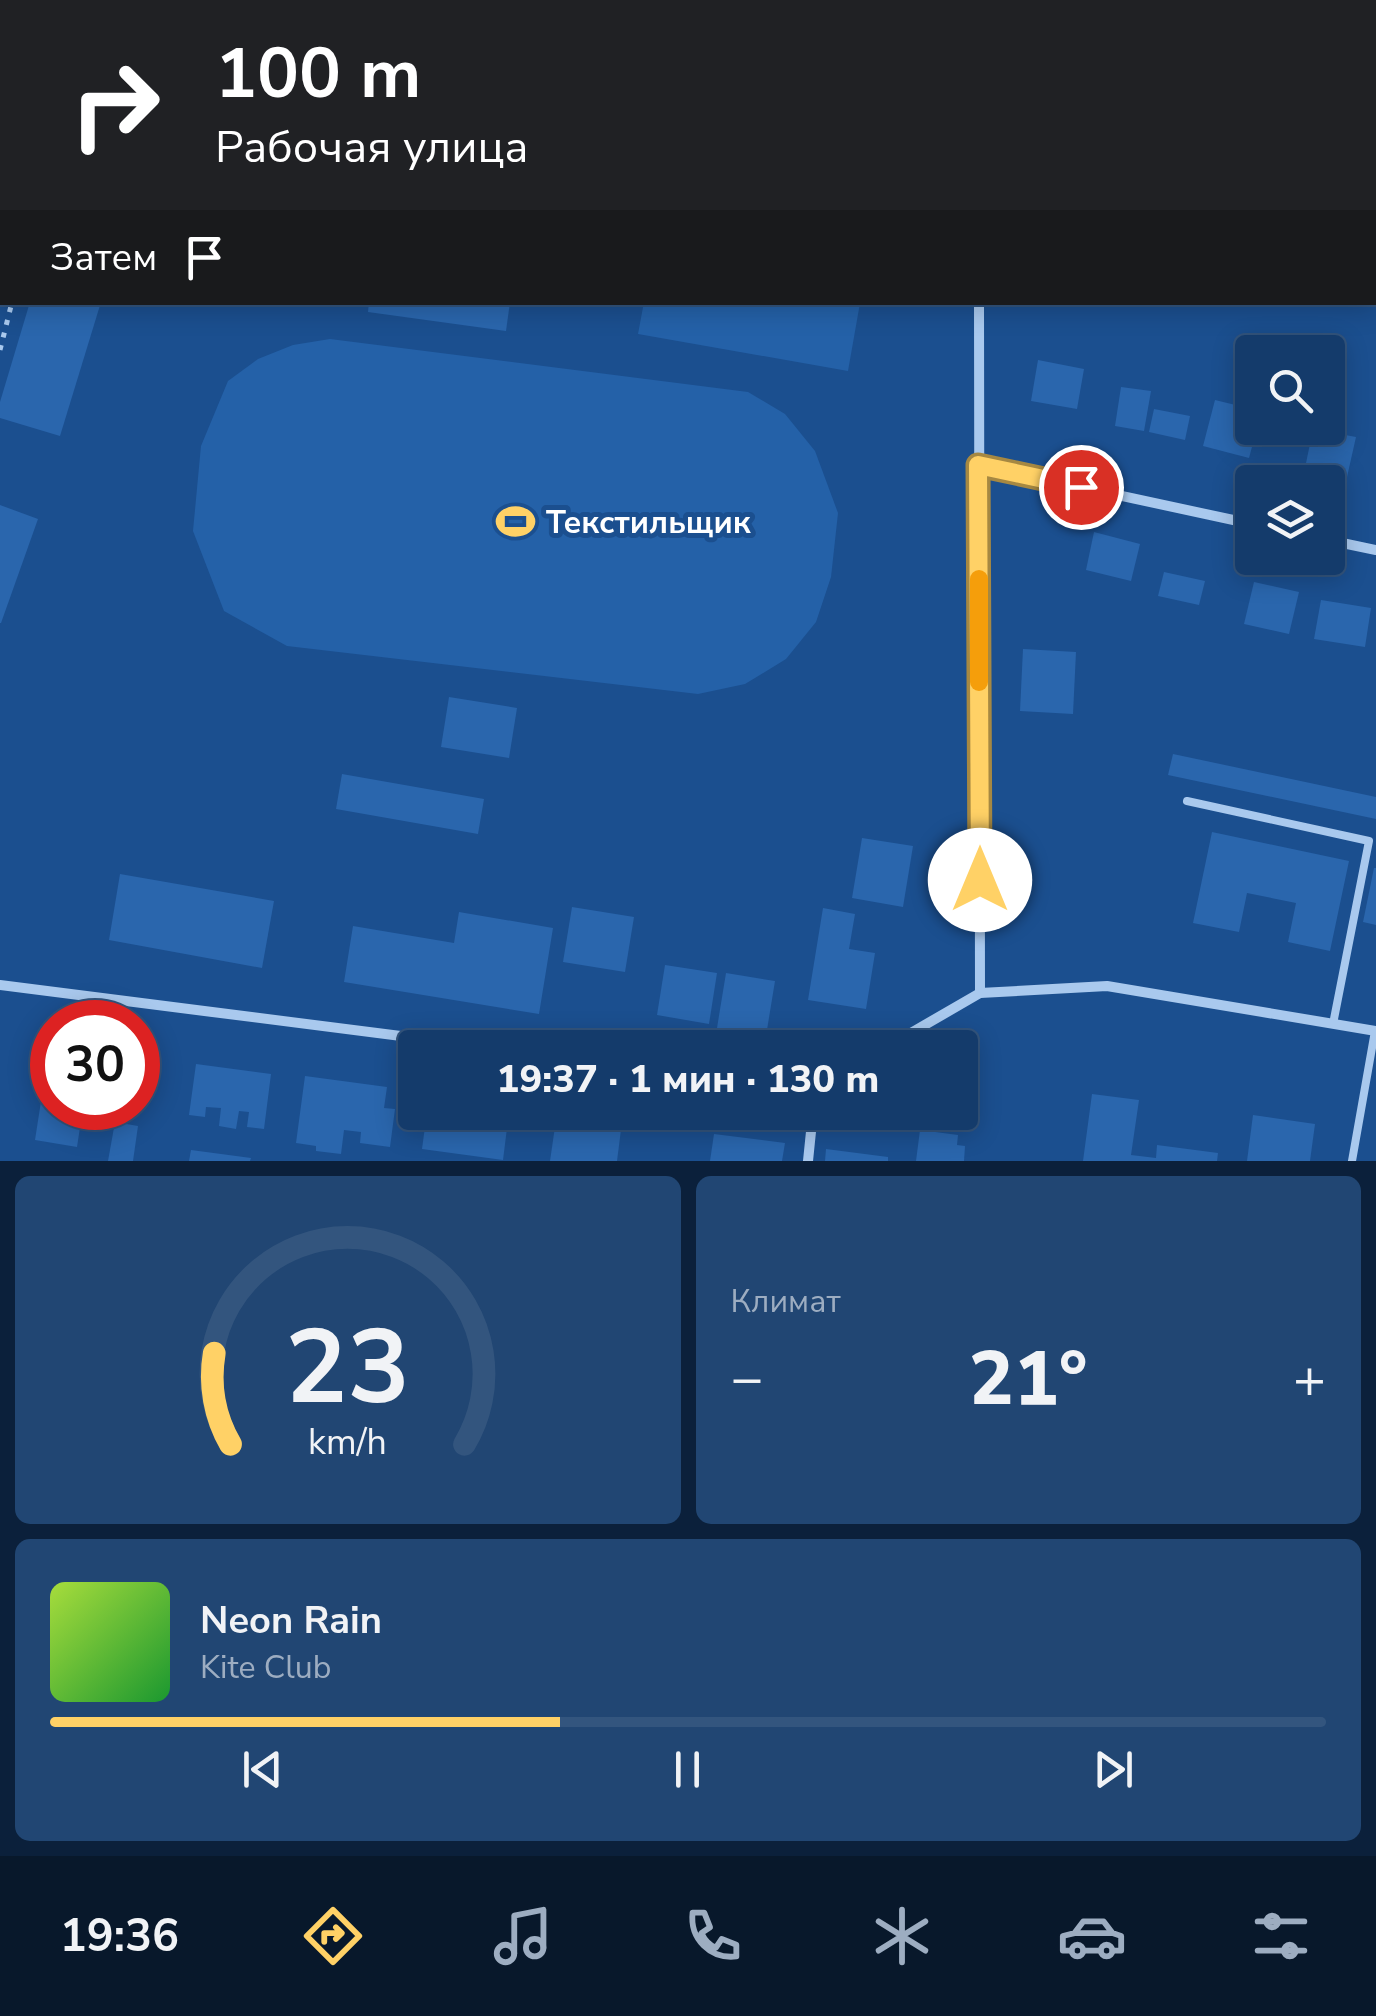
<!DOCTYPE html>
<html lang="ru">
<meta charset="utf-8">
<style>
:root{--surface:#143b6b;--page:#214673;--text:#f1f3f6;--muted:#9dadc1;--line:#33557e;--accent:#ffd166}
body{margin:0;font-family:"Nunito Sans",sans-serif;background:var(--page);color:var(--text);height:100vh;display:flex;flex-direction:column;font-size:38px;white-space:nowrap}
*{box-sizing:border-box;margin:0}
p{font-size:32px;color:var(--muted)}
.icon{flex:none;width:55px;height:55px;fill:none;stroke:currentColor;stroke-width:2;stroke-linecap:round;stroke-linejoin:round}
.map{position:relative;height:1161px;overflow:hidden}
.details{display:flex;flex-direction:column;gap:15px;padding:15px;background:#0b203b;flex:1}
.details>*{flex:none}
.banner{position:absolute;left:0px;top:0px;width:1378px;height:305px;box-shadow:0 5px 25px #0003,0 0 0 2px var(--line);background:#202124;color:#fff;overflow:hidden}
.controls{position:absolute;left:1235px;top:335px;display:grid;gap:20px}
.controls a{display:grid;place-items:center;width:110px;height:110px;border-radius:10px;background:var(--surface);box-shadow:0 5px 25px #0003,0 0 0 2px var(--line);font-size:50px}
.speed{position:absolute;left:30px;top:1000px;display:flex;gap:20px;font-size:50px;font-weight:700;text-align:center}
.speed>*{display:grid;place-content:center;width:130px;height:130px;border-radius:50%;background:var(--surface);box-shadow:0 5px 25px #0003,0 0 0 2px var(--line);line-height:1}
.speed .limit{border:15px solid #d22;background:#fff;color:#111}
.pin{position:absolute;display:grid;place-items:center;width:85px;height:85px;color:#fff;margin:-42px;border:5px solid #fff;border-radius:50%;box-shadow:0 2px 10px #0007}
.me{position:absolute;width:110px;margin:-55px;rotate:0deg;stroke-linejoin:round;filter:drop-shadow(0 0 8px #0008)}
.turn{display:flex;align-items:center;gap:35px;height:210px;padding:0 50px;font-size:45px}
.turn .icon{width:130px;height:130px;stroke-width:2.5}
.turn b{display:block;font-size:70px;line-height:85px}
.then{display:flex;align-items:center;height:95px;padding:0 50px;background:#0003;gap:20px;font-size:38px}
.big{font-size:75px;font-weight:800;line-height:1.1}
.details .tile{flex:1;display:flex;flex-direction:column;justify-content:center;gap:15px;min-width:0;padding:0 35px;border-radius:15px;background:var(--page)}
.details .dial{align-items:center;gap:0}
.dial svg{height:260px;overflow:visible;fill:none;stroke:var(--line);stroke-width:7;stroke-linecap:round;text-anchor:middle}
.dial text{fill:var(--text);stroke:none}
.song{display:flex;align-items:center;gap:30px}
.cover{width:120px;height:120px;border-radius:15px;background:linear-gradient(135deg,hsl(80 70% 55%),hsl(130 70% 35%))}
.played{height:10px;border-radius:5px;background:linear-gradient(90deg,var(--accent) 40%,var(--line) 40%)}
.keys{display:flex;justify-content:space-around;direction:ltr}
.heat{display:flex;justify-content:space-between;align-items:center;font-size:55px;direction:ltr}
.details .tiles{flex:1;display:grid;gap:15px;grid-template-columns:1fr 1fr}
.tile:last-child{grid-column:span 2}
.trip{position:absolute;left:398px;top:1030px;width:580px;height:100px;border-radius:10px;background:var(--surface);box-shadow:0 5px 25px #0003,0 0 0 2px var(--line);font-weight:800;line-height:100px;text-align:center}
.tab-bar{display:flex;height:160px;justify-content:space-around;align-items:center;background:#08182b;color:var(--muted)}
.tab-bar .icon{width:70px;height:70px}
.tab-bar .selected{color:var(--accent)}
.tab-bar b{font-size:45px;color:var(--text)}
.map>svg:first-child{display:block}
.green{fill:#2461a8}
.building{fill:#2a66ad}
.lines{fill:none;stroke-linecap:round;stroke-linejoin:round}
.path{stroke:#a9c9ee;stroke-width:5;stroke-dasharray:5 8;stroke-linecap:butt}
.service{stroke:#a9c9ee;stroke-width:8}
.minor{stroke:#a9c9ee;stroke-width:10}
.route-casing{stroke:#a68842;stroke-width:25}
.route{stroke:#ffd166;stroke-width:18}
.slow{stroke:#f59e0b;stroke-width:18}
.labels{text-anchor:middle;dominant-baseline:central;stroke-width:10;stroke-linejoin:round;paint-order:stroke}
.poi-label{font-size:32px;font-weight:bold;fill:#fff;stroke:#1b4f8f;text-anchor:start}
</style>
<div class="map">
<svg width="1376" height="1161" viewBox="0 0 1376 1161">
<rect width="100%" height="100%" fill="#1b4f8f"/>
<g class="green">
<path d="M644,302H860V303L848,371L638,334Z"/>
<path d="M330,339L748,392L785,414L815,451L838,513L831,577L816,622L786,659L745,684L698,694L287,646L224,611L193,531L201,446L228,381L258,359L293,345Z"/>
</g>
<g class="building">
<path d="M30,302H101L60,436L0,418V402Z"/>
<path d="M369,302H510L506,331L368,312Z"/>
<path d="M1038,360L1084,369L1077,409L1031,401Z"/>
<path d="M1121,387L1151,391L1144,431L1115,426Z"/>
<path d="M1215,400L1252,409V428H1257L1249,458L1203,446Z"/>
<path d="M1154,409L1190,416L1185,440L1149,432Z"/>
<path d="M1313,429L1356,437L1347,477L1305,468Z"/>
<path d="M0,505L38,519L1,623H0Z"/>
<path d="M1094,532L1140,544L1131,581L1086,570Z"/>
<path d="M1164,572L1205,581L1199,605L1158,596Z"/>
<path d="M1254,582L1299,592L1289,634L1244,624Z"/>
<path d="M1321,600L1371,608L1365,647L1314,639Z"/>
<path d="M1023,649L1076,652L1073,714L1020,711Z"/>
<path d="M449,697L517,708L509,758L441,747Z"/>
<path d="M1173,754L1376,797V819L1168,775Z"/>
<path d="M342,774L484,799L478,834L336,809Z"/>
<path d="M1212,832L1349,861L1330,951L1288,942L1296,903L1247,893L1239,932L1193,923Z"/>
<path d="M862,838L913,846L903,907L852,898Z"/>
<path d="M1374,868H1376V925L1363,922Z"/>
<path d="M120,874L274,901L262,968L109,940Z"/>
<path d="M572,907L634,917L625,972L563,962Z"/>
<path d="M823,908L855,914L849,949L875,953L866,1009L808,1000Z"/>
<path d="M459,912L553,928L539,1014L344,982L353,926L454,943Z"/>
<path d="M665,965L717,973L709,1024L657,1015Z"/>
<path d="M726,973L775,981L766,1036L717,1028Z"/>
<path d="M36,1042L52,1044V1108H83L77,1147L35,1140L46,1069L32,1067Z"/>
<path d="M196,1064L271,1074L264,1129L247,1127L249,1112L239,1111L236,1129L219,1126L221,1108L206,1107L205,1117L189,1115Z"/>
<path d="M305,1076L387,1087L384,1108L395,1109L390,1147L360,1143L361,1132L344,1130L341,1154L316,1151V1146L296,1143Z"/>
<path d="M1092,1094L1139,1100L1131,1155L1156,1158L1157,1145L1218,1153L1217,1161H1083Z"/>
<path d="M427,1112H509L503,1160L422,1149Z"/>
<path d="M557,1113L622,1122L617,1161H550Z"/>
<path d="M1253,1115L1315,1124L1310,1161H1247Z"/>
<path d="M115,1122L138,1126L133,1161H108Z"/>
<path d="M920,1130L958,1135L957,1145L965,1146L964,1161H916Z"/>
<path d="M714,1134L785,1143L782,1161H710Z"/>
<path d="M826,1149L888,1157V1161H825Z"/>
<path d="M191,1150L251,1158L250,1161H189Z"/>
</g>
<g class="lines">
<g class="path">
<path d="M89,2L90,0"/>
<path d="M0,350L12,302"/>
</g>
<g class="service">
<path d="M512,0L525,2"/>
<path d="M534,2V0"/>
<path d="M1187,801L1369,841L1333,1024"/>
<path d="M1352,1161L1375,1031"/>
</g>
<g class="minor">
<path d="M11,2V0"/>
<path d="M979,2V0"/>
<path d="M0,146L2,134"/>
<path d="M979,302L980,993"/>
<path d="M978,465L1252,524"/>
<path d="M1328,540L1376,550"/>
<path d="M0,985L495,1048"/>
<path d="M885,1048L980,993L1107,986L1376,1031"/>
<path d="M808,1161L813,1112"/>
</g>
</g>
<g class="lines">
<defs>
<path id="route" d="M980,880L978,465L1081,487"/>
</defs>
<use href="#route" class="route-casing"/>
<use href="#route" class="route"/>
<path class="slow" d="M979,579V682"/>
</g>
<defs>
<symbol id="stadium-bare" viewBox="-9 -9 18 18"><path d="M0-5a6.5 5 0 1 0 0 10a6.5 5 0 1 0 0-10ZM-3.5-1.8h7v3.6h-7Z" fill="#ffd166" stroke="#1b4f8f" stroke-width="2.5" paint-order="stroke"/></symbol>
</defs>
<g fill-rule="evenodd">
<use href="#stadium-bare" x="488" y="494" width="55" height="55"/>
</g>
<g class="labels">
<g class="poi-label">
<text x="546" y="522">Текстильщик</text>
</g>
</g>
</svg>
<div class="controls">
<a><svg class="icon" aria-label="search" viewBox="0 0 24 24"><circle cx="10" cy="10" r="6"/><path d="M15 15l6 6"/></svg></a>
<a><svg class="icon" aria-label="layers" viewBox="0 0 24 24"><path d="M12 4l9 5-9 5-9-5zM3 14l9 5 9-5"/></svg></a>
</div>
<div class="speed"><div class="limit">30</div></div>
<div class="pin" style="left:1081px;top:487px;background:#d93025"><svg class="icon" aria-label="arrive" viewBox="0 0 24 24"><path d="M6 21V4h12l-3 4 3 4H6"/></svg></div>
<svg class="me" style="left:980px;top:880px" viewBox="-20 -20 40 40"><circle r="19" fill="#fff"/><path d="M0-13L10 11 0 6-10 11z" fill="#ffd166"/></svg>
<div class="trip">19:37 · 1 мин · 130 m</div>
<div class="banner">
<div class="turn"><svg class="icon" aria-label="right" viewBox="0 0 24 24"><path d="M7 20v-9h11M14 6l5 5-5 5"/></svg><div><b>100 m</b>Рабочая улица</div></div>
<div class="then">Затем<svg class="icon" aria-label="arrive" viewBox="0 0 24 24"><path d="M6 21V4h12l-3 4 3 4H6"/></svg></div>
</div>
</div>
<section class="details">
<div class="tiles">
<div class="tile dial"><svg viewBox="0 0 100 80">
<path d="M14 69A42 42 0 1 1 86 69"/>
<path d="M14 69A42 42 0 0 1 9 41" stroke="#ffd166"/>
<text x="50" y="56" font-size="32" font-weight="700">23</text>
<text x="50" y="72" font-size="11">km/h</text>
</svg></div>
<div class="tile"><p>Климат</p>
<div class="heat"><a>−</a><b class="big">21°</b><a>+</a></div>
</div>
<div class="tile">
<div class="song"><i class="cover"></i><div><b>Neon Rain</b><p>Kite Club</p></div></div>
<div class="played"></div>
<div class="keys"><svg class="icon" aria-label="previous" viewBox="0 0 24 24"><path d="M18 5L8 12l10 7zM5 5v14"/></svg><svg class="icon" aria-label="pause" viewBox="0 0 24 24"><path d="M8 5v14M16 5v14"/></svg><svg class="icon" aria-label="next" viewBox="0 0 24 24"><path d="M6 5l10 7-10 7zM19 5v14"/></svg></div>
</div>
</div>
</section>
<nav class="tab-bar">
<b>19:36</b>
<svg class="icon selected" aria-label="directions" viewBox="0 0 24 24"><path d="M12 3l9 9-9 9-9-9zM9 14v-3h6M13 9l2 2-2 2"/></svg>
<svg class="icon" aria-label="music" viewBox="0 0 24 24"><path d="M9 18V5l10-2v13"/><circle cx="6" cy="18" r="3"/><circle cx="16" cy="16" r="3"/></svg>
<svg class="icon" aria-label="phone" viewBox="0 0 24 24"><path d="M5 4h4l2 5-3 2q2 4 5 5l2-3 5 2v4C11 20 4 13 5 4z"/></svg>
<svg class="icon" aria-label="climate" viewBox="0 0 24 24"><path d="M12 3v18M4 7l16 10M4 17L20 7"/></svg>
<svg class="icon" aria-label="car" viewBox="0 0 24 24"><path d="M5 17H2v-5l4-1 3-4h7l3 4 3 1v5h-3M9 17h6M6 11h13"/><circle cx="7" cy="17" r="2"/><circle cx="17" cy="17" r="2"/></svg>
<svg class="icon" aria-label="filters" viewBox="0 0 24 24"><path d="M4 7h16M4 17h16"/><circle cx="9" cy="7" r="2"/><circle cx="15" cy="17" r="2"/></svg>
</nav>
